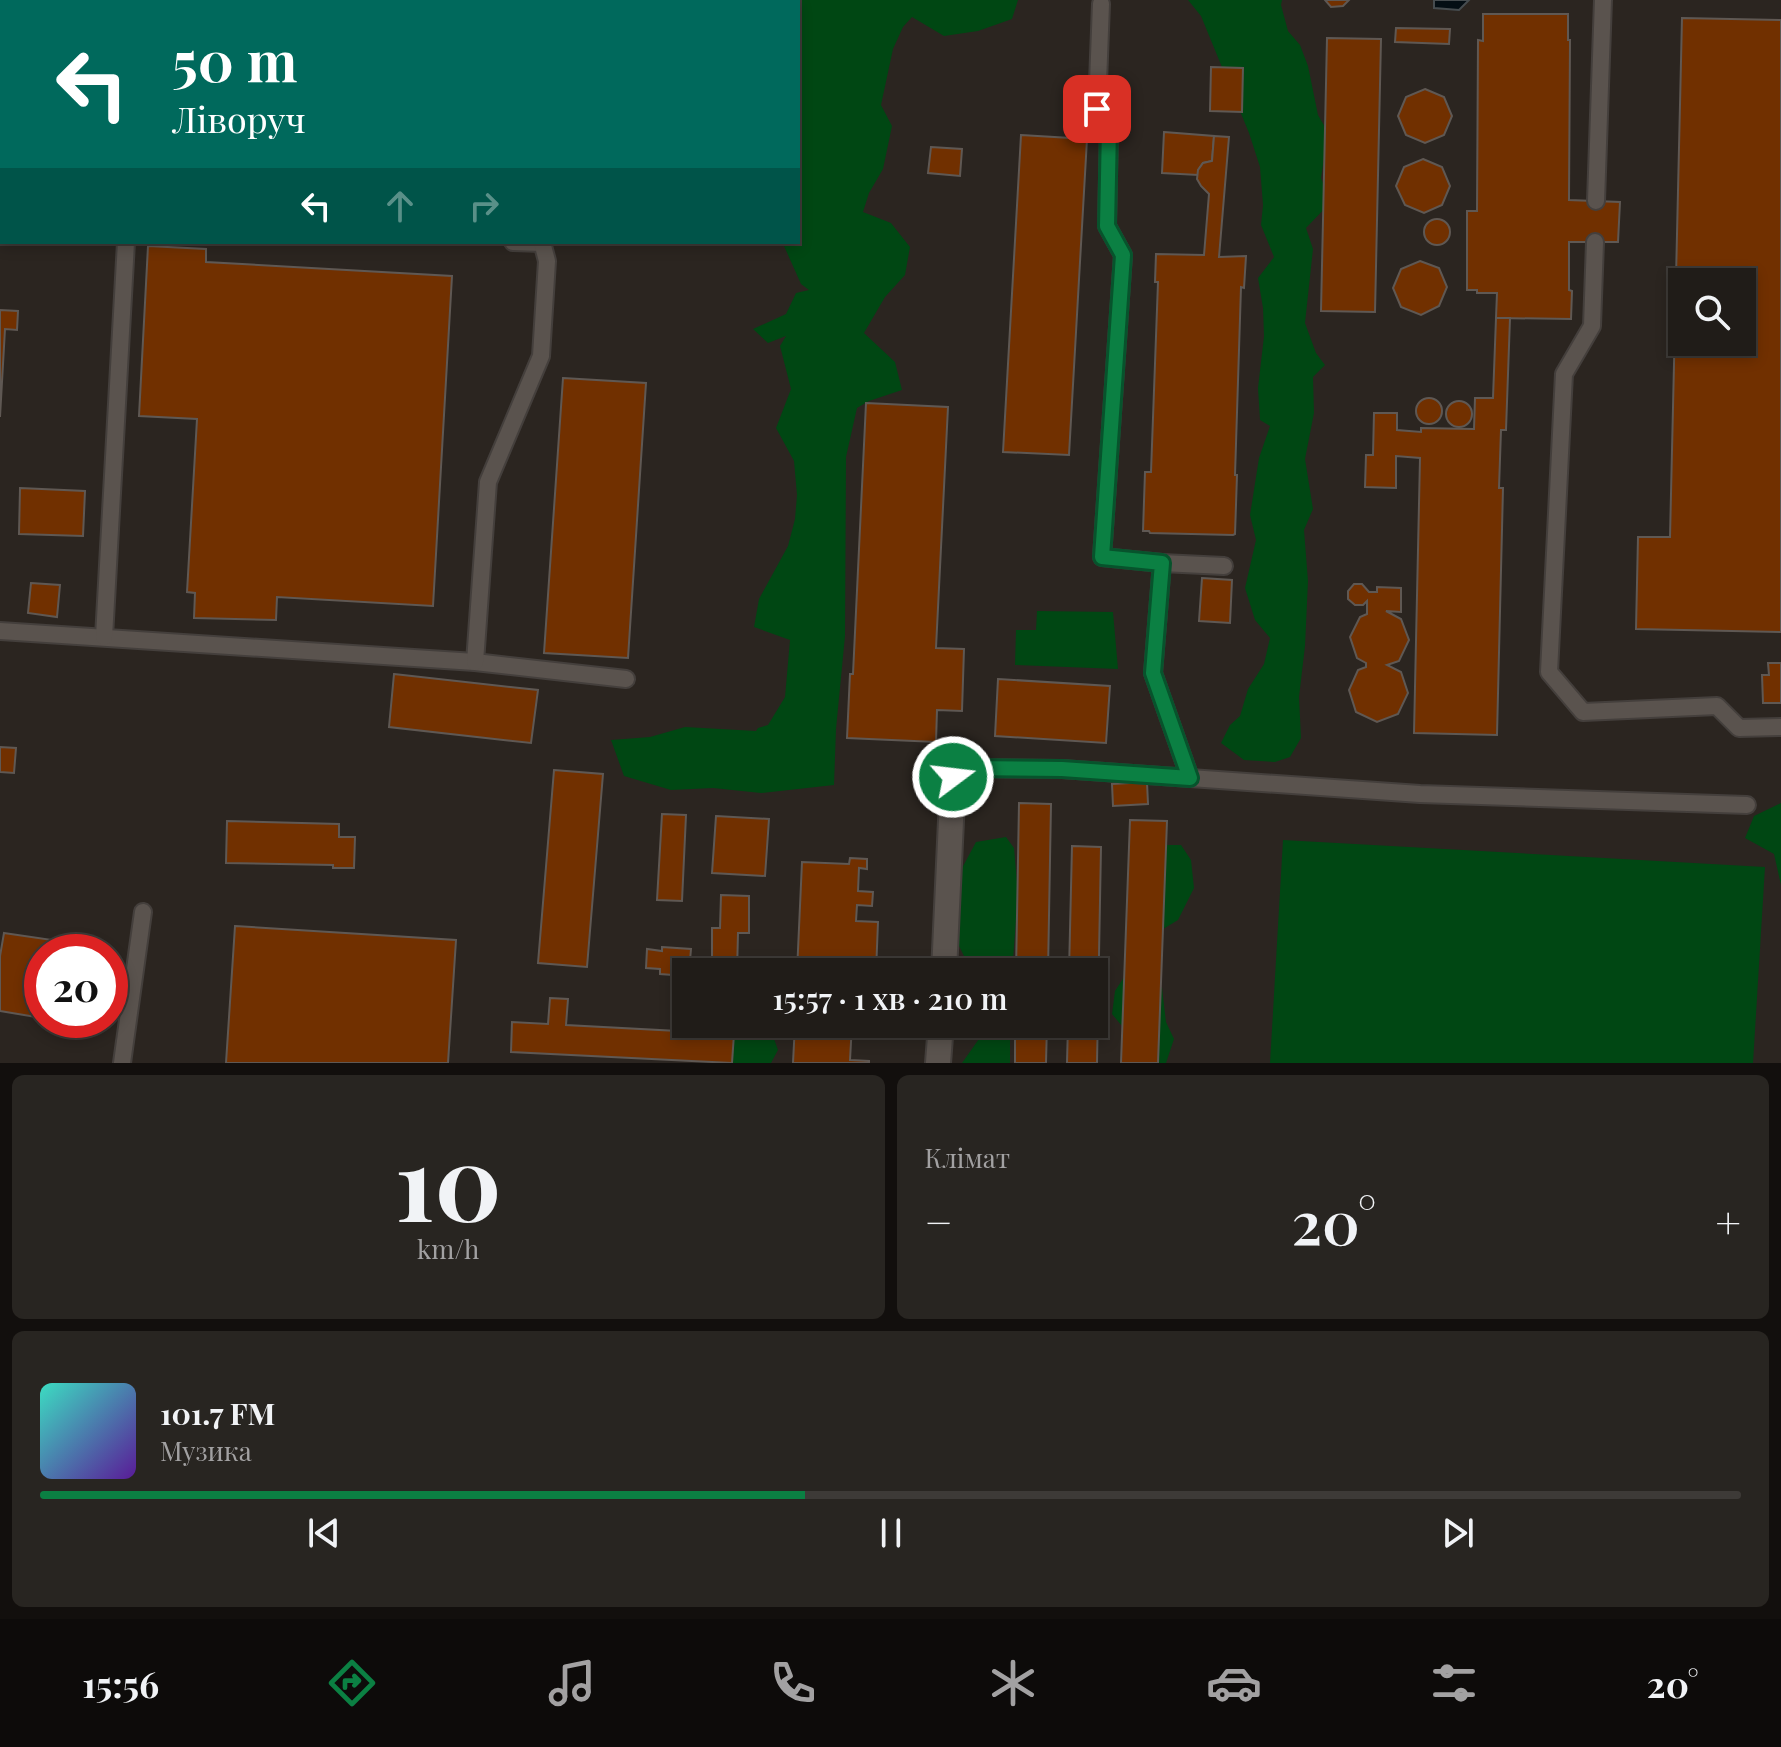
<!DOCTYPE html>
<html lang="uk">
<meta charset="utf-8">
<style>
:root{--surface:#201c18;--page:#282521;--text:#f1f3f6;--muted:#a2a1a2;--line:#3d3a37;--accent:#0b8043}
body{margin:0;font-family:"Playfair Display",serif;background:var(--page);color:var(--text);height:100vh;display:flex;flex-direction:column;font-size:30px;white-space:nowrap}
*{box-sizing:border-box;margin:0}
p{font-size:26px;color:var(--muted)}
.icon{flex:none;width:44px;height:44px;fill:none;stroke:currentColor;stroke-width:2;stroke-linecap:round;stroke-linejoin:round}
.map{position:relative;height:1063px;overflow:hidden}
.side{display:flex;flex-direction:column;gap:12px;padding:12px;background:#120f0d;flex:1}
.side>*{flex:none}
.top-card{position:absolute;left:0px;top:0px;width:800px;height:244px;box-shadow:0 4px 12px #0003,0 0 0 2px var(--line);background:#00695c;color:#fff;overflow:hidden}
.buttons{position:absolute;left:1668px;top:268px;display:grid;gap:16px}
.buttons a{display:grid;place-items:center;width:88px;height:88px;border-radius:0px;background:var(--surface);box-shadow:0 4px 12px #0003,0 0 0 2px var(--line);font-size:40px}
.speed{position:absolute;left:24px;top:934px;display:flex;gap:16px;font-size:40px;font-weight:700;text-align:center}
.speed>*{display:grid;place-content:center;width:104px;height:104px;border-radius:50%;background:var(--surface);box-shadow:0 4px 12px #0003,0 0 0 2px var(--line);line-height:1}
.speed .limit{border:12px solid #d22;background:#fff;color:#111}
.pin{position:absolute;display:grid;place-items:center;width:68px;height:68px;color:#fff;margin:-34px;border-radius:16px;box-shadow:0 4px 12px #0006}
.me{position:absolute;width:88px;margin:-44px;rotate:75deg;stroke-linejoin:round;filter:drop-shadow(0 0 6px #0008)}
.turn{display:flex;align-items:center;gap:28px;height:168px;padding:0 40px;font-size:36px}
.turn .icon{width:104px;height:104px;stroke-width:2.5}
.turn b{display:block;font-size:56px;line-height:68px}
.lanes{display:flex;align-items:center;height:76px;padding:0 40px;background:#0003;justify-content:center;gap:40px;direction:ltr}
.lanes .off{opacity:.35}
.big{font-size:60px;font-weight:600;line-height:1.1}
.side .widget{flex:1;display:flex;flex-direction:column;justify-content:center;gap:12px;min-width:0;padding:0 28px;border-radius:12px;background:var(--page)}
.side .dial{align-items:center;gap:0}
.dial b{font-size:104px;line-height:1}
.song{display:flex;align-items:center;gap:24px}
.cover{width:96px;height:96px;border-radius:12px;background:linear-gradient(135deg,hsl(170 70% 55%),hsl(270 70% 35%))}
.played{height:8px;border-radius:4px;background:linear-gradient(90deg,var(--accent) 45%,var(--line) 45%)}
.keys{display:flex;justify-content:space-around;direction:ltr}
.heat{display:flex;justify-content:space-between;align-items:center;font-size:44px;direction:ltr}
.side .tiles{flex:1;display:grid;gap:12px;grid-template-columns:1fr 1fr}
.widget:last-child{grid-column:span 2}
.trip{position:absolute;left:672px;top:958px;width:436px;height:80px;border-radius:0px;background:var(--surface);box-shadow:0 4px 12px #0003,0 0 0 2px var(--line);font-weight:600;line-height:80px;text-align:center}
.tab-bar{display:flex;height:128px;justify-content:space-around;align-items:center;background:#0d0b0a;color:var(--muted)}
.tab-bar .icon{width:56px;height:56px}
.tab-bar .selected{color:var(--accent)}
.tab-bar b{font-size:36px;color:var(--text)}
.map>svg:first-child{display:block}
.green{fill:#004713}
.water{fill:#040e14;stroke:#464c4f;stroke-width:2}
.building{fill:#713000;stroke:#5f5853;stroke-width:2;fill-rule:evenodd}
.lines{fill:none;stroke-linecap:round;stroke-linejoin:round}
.lane-casing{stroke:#443f3c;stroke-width:20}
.street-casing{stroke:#443f3c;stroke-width:28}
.lane{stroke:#5a534e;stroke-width:16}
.street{stroke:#5a534e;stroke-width:24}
.route-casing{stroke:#07532c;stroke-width:20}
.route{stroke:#0b8043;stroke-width:14}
</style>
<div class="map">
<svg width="1781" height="1063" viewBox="0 0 1781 1063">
<rect width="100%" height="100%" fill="#2b2520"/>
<g class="green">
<path d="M140,0H1018L1012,19L978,31L944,36L912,17L903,27L893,49L881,105L892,126L883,169L869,193L863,212L891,223L910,247L905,275L885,297L864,333L895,362L902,390L869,401L857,408L846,457L845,636L836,729L834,785L761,793L713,788L671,790L624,776L611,740L650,737L685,727L756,731L758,728L768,725L785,697L790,640L754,627L759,599L788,546L795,519L797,495L794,461L776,428L791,389L780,346L786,336L768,343L753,329L786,314L796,293L809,290L801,284L784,246L785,242H798V161L801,138L798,111V71L801,48L798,44V2H144Z"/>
<path d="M1188,0H1282L1281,5L1288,31L1300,45L1308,66L1318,115L1328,132L1321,178L1331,202L1306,228L1313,249L1305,323L1316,353L1325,365L1313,377L1314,413L1305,459L1313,509L1304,530L1308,581L1305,646L1299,697L1301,738L1290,757L1275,762L1244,760L1221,743L1230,725L1240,716L1248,689L1264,664L1270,638L1255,620L1245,588L1256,540L1250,515L1259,458L1270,426L1260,420L1258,388L1264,336L1263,308L1258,278L1274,257L1261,225L1263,205L1260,167L1249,133L1201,16Z"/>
<path d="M1037,611L1113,612L1118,669L1015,665L1016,630H1036Z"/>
<path d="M1781,803V885L1774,854L1745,838L1754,816Z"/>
<path d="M1006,837L1014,848L1018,894L1012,972H972L957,942L961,870L976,842Z"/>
<path d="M1283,840L1765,867L1753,1063H1270Z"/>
<path d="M1149,845H1181L1191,860L1194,888L1178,920L1150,937Z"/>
<path d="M1146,969L1162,988L1166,1022L1174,1039L1166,1063H1123L1122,1026L1112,1014L1115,991L1128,971Z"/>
<path d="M756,1024L772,1033L778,1050L771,1063H720L725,1044L743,1025Z"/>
<path d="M981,1024H1010V1063H962L981,1036Z"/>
</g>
<path class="water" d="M1434,0H1469L1459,10L1434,8Z"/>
<g class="building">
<path d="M0,0H7V2H2L0,80Z"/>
<path d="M1325,0H1349L1343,6L1331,7Z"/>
<path d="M1483,14H1568V40H1570L1569,200L1620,202L1618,242H1569V290L1572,291L1571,319L1496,318L1497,293H1477V290H1467V211H1477L1478,40L1483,41Z"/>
<path d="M1682,18L1781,20V632L1636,629L1638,537H1670ZM1682,282H1742V342H1682Z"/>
<path d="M1396,28L1450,29L1449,44L1395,42Z"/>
<path d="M1327,38L1381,39L1375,312L1321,311Z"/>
<path d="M1211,67L1243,68L1242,112L1210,111Z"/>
<path d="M1425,89L1444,97L1452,116L1444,135L1425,143L1406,135L1398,116L1406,97Z"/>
<path d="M1164,132L1214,136L1212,161L1203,163L1198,170V175L1162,173Z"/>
<path d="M1021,135L1087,139L1069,455L1003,452Z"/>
<path d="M1214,136L1229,137L1219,257L1246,256L1244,288L1241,287L1235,475H1237L1235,534L1233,535L1150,533L1149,531H1143L1145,472H1151L1158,282H1155L1156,254L1204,255L1209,194L1201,186L1197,179L1198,170L1203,163L1212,161Z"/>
<path d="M931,147L962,149L960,176L928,173Z"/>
<path d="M1423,159L1442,167L1450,186L1442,205L1424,213L1405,205L1396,186L1404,167Z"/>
<circle cx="1437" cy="232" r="13"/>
<path d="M148,246L206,249V262L452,276L433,606L277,597L276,620L194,618L195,593L187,592L197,419L139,416Z"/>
<path d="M1420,261L1439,268L1447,287L1439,306L1421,315L1401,307L1393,288L1401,269Z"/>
<path d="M0,310L18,311L17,330L5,329L0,417Z"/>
<path d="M1496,318H1510L1506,430H1501L1499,488H1503L1497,735L1414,733L1420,458L1396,456V488L1365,487L1366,455H1373L1374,413H1397V430L1421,432V428L1474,429L1475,398H1493Z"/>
<path d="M563,378L646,383L628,658L544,653Z"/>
<circle cx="1429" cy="411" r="13"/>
<circle cx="1459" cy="414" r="13"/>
<path d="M866,403L948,407L936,648L964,649L962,711L937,710L936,742L847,738L850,674H853Z"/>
<path d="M20,488L85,491L83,536L19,534Z"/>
<path d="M1202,578L1232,580L1230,623L1199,621Z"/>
<path d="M31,583L60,585L57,617L28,613Z"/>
<path d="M1354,584H1362L1369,592H1377V587L1401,588V612L1386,611L1401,619L1409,640L1399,661L1387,665L1401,672L1408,693L1398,714L1377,722L1356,712L1349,690L1358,670L1366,667V663L1357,658L1350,637L1360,617L1367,614V601L1363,605H1355L1348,599V591Z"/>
<path d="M1768,663H1781V703H1763L1762,675H1769Z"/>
<path d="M394,674L538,690L531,743L389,727Z"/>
<path d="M998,679L1110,686L1106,743L995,736Z"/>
<path d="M0,747L16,748L14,773L0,772Z"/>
<path d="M554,770L603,774L587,967L538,963Z"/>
<path d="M1147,782L1148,804L1113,806L1112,784Z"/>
<path d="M1019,803L1051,804L1048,972H1016Z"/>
<path d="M662,814L686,815L682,901L657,900Z"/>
<path d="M716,816L769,819L765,876L712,873Z"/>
<path d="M1130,820L1167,821L1158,1063H1121Z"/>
<path d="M227,821L339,824V837H355L354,868H333V865L226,863Z"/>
<path d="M1072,846L1101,847L1097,1063H1067L1068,1024H1094V972H1069Z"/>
<path d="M850,858L867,859V869L859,868L858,891L873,892L872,906L857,905L856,921L878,922L876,972H797L802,862L849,864Z"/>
<path d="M721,895L749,896V933H738L737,972H712V928H720Z"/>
<path d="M235,926L456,940L448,1063H226Z"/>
<path d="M4,933L59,941L57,952H42V1018L0,1011V956Z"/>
<path d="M662,947L691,949L689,972H686V976L660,974V969L646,968L647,949L662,951Z"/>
<path d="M550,998L568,999L566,1025L734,1034L732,1063L511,1052L512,1022L548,1024Z"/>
<path d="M795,1024H852L850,1060L869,1061V1063H793Z"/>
<path d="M1015,1024H1047L1046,1063H1015Z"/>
</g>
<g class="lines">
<defs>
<g id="lane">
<path d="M1101,4L1097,109L1109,128L1107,226L1123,255L1102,557L1162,563L1224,566"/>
<path d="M1596,201L1603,0"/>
<path d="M513,242L542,243"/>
<path d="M1595,242L1592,326L1564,374L1549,672L1583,712L1717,706L1739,728L1781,727"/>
<path d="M1162,563L1153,673L1190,778"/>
<path d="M0,631L475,662L626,679"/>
<path d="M104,637L126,242"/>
<path d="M475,662L488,482L541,356L547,261L542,242"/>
<path d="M953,777L961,768L1062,769L1420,794L1747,805"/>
<path d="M122,1063L143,912"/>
</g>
<g id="street">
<path d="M944,972L953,777"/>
<path d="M938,1063L941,1024"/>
</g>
</defs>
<use href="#lane" class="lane-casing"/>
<use href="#street" class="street-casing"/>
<use href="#lane" class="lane"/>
<use href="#street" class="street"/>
</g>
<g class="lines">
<defs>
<path id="route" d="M953,777L961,768L1062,769L1190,778L1153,673L1162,563L1102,557L1123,255L1107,226L1109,128L1097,109"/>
</defs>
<use href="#route" class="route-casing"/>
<use href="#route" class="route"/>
</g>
</svg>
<div class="buttons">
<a><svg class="icon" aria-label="search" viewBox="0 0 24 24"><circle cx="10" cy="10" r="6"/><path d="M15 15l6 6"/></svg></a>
</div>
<div class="speed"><div class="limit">20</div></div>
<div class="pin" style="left:1097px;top:109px;background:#d93025"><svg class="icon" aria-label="arrive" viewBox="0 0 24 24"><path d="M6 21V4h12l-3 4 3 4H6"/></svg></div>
<svg class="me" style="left:953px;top:777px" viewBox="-20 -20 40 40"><circle r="17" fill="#0b8043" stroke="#fff" stroke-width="3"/><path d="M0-11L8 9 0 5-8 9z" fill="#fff"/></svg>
<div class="trip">15:57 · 1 хв · 210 m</div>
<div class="top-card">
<div class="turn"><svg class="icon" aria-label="left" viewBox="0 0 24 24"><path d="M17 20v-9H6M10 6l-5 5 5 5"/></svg><div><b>50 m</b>Ліворуч</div></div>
<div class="lanes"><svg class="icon" aria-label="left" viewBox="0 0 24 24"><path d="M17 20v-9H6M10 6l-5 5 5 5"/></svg><svg class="icon off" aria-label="ahead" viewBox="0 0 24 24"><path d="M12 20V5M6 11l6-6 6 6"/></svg><svg class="icon off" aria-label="right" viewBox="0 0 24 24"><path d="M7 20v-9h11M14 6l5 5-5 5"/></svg></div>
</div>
</div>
<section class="side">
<div class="tiles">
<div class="widget dial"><b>10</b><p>km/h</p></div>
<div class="widget"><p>Клімат</p>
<div class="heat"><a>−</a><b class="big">20°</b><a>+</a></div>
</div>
<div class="widget">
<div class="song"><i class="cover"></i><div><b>101.7 FM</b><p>Музика</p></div></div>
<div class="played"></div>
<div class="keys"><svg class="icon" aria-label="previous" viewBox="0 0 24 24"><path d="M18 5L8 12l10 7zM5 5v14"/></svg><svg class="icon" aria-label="pause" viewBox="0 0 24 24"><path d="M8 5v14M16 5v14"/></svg><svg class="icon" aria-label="next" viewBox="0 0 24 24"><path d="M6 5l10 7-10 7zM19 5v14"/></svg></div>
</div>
</div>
</section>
<nav class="tab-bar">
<b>15:56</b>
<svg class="icon selected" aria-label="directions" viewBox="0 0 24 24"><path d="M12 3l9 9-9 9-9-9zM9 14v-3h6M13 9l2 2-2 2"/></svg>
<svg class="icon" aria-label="music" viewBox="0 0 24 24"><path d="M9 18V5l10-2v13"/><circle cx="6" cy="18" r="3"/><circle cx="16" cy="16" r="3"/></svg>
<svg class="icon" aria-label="phone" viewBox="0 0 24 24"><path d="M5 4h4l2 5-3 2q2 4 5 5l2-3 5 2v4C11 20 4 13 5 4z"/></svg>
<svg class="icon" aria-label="climate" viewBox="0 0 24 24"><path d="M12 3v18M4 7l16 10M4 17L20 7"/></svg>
<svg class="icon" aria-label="car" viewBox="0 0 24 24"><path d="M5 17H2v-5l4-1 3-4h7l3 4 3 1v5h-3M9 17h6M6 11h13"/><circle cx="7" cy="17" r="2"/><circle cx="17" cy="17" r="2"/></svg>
<svg class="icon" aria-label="filters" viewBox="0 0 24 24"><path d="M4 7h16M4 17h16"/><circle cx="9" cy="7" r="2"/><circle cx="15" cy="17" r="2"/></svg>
<b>20°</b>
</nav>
